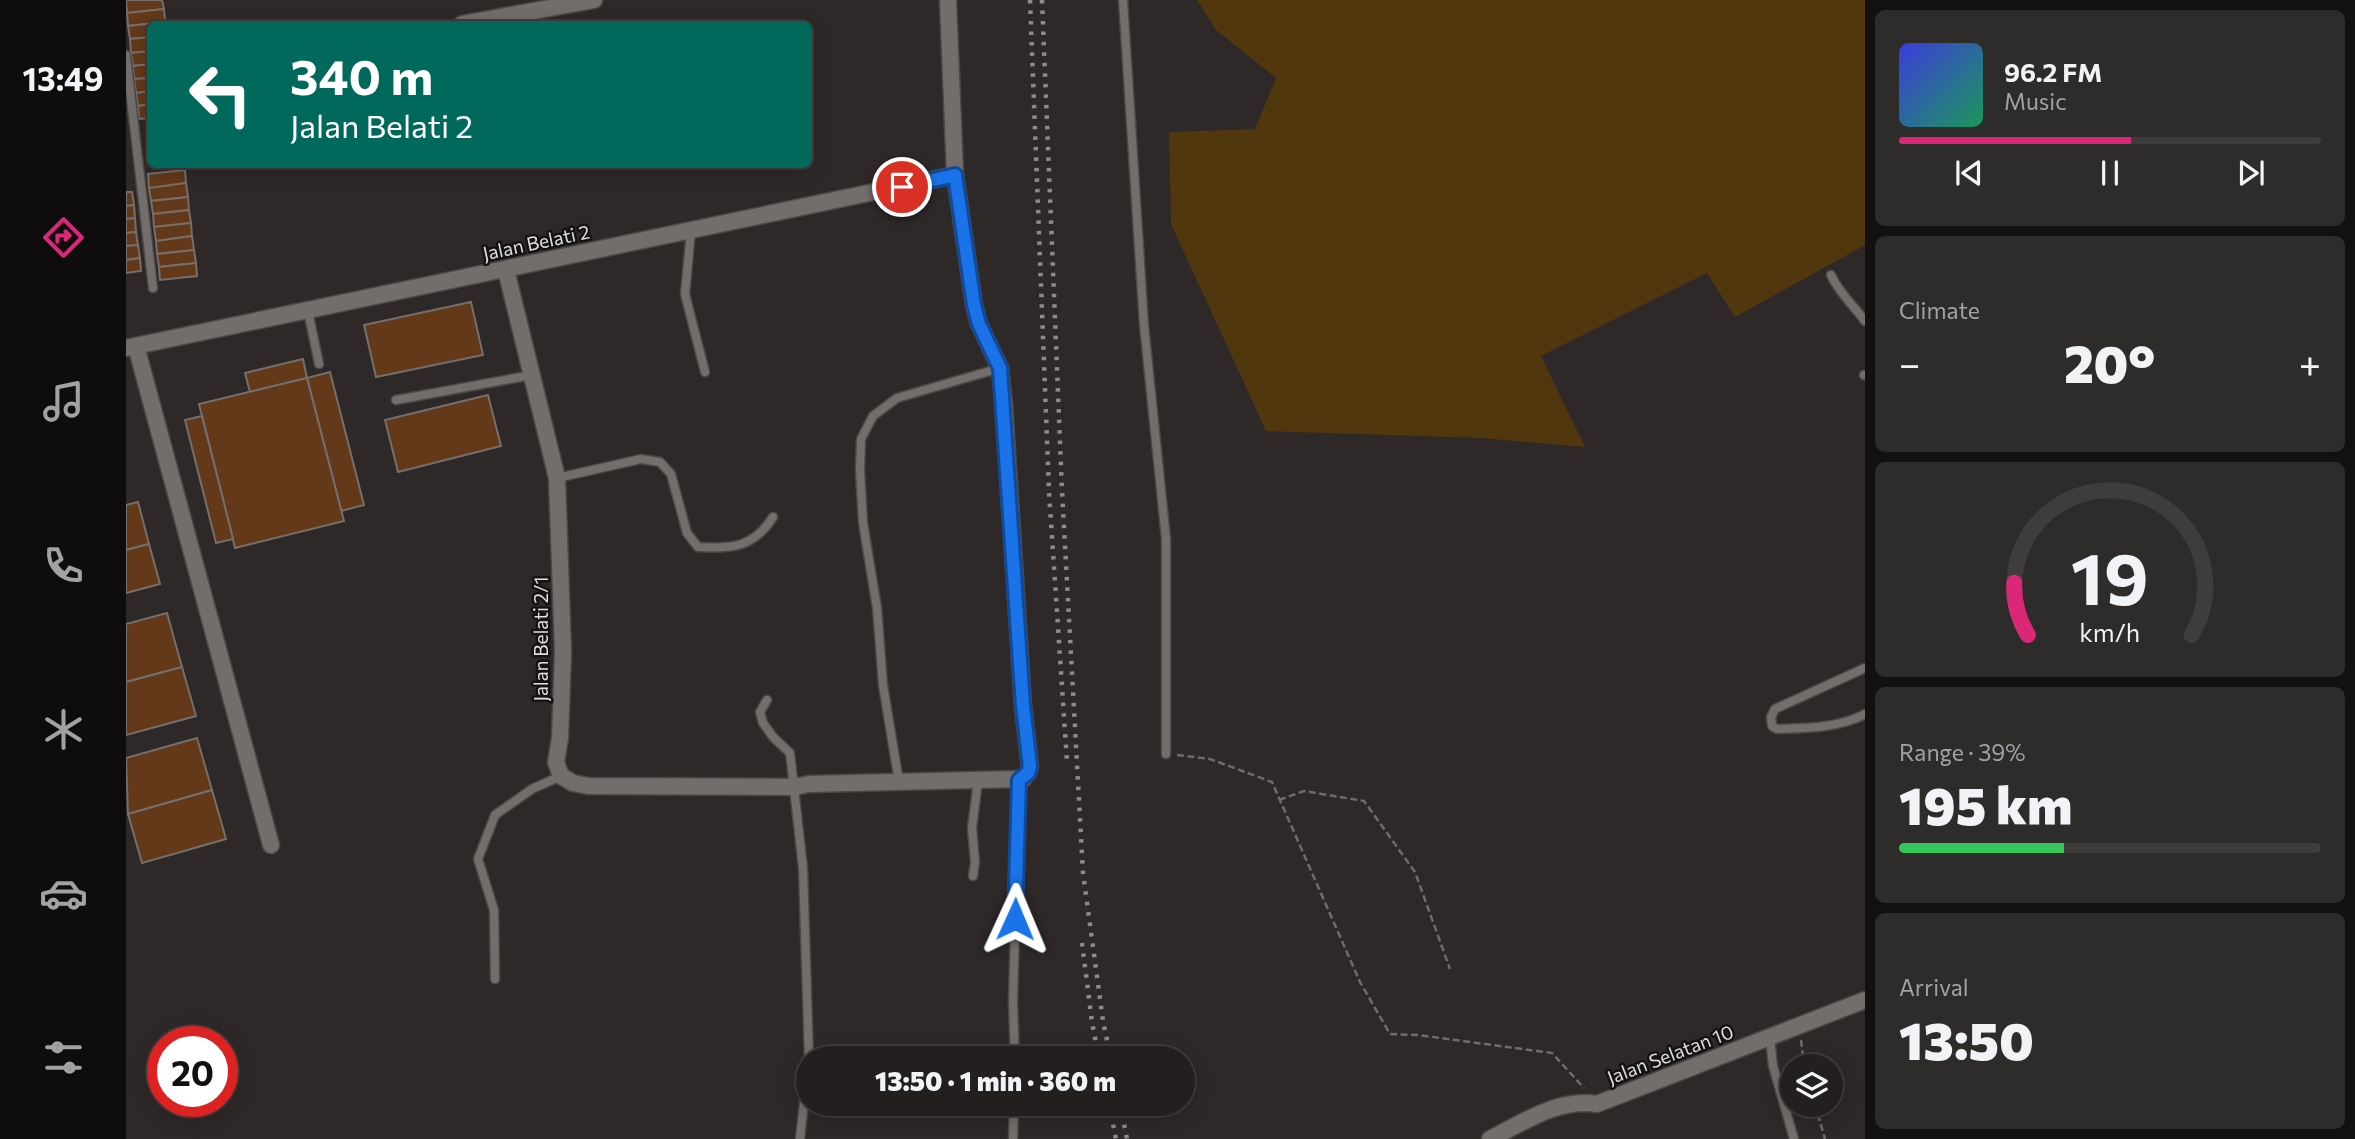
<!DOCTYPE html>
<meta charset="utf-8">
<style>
:root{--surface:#221f1e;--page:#2e2c2b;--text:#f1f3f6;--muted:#a2a2a4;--line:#3f3d3c;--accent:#db2777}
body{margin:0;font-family:Commissioner,sans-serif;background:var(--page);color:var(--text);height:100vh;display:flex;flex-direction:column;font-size:26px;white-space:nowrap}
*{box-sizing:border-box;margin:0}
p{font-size:23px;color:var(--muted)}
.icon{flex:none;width:38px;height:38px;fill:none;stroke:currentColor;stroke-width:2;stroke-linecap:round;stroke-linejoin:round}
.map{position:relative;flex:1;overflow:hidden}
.sheet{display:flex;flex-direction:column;gap:10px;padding:10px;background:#131110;width:490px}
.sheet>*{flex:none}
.banner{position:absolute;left:21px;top:21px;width:665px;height:147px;border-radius:10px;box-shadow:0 4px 18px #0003,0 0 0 2px var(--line);background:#00695c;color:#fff;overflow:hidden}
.controls{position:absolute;left:1654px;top:1054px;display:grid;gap:14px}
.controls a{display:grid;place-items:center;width:63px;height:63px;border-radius:50%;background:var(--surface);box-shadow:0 4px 18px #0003,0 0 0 2px var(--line);font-size:35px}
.speed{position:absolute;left:21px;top:1026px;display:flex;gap:14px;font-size:35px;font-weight:700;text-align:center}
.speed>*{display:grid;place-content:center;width:91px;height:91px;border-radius:50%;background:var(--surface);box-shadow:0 4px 18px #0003,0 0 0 2px var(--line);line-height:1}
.speed .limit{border:10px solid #d22;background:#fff;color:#111}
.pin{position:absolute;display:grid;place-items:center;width:60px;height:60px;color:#fff;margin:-30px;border:4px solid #fff;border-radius:50%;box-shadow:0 2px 7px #0007}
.me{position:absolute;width:77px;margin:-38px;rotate:1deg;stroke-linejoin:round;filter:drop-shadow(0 0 5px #0008)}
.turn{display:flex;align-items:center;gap:24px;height:147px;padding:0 28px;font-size:32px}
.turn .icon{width:91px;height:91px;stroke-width:2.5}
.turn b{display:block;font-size:49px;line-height:60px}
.big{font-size:52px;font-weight:800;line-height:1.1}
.sheet .tile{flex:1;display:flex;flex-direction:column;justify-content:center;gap:10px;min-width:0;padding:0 24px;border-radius:10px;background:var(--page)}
.sheet .dial{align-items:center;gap:0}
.dial svg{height:182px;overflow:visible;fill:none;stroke:var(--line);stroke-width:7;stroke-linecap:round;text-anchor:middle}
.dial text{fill:var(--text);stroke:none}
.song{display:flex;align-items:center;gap:21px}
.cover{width:84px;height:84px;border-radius:10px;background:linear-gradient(135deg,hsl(240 70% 55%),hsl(150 70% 35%))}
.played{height:7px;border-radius:4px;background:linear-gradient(90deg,var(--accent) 55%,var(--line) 55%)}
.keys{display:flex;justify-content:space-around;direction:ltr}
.heat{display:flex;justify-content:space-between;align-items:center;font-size:38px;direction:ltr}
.charge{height:10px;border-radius:5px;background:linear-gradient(90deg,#34c759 39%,var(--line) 0)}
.trip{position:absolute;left:670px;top:1046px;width:399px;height:70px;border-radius:35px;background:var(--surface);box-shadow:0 4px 18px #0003,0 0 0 2px var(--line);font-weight:800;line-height:70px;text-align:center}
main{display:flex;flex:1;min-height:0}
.tab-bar{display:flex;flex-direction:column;width:126px;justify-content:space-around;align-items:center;background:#0e0c0c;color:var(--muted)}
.tab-bar .icon{width:49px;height:49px}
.tab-bar .current{color:var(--accent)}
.tab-bar b{font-size:32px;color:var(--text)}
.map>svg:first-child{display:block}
.green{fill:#50370e}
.building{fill:#633919;stroke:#746f6c;stroke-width:2}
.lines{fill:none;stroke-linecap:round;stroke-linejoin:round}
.lane-casing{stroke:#4b4745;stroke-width:11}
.street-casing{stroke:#4b4745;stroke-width:19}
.path{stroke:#6f6b6a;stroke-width:2.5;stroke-dasharray:7 3.5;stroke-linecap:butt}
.lane{stroke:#736d6c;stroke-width:8}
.street{stroke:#736d6c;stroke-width:16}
.rail{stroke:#8e8a89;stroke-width:4.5;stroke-dasharray:3.5 7;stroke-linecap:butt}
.route-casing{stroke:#114b97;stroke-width:18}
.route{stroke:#1a73e8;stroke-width:12}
.labels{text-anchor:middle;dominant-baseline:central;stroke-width:5;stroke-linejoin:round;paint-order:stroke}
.street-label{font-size:19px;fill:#e0dddc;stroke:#141212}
</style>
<main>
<nav class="tab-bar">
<b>13:49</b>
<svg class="icon current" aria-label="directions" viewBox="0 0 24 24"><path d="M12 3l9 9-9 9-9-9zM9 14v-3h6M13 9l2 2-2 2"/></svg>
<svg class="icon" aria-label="music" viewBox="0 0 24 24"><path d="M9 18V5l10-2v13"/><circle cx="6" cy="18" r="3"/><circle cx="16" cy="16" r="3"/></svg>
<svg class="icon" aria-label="phone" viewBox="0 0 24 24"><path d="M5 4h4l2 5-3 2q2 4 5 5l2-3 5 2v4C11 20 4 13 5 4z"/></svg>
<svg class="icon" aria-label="climate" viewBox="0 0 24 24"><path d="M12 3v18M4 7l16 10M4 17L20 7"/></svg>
<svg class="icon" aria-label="car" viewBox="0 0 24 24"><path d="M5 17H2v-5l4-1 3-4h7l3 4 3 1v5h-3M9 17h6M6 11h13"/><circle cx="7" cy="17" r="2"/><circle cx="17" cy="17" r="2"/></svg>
<svg class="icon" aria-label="filters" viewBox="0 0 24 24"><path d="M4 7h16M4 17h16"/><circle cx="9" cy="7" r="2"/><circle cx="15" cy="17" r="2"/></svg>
</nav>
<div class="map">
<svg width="1739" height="1139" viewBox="0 0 1739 1139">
<rect width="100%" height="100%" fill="#2e2928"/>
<path class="green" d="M1071,0H1739V245L1609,317L1581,273L1415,356L1459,447L1355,438L1140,431L1045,224L1043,132L1129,129L1150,78L1090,30Z"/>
<g class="building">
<path d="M0,0H36L38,9L1,13Z"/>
<path d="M38,9L39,22L2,26L1,13Z"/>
<path d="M39,22V24H24V37L4,39L2,26Z"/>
<path d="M24,37V51L5,53L4,39Z"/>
<path d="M24,51V64L7,66L5,53Z"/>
<path d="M24,64V78L8,79L7,66Z"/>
<path d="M24,78V91L10,93L8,79Z"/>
<path d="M24,91V104L12,106L10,93Z"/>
<path d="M24,104V118L13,119L12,106Z"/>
<path d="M59,170L60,183L23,188L22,174Z"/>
<path d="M60,183L62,197L25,201L23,188Z"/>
<path d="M0,192H6L8,205L0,206Z"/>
<path d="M62,197L63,210L27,214L25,201Z"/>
<path d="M8,205L9,218L0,219V206Z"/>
<path d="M63,210L65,223L28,227L27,214Z"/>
<path d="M9,218L10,232L0,233V219Z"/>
<path d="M65,223L66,236L30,241L28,227Z"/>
<path d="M10,232L12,245L0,246V233Z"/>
<path d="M66,236L68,250L31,254L30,241Z"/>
<path d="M12,245L14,258L0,260V246Z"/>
<path d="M68,250L70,263L33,267L31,254Z"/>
<path d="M14,258L15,271L0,273V260Z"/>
<path d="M70,263L71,276L34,280L33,267Z"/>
<path d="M345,302L357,355L250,377L238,325Z"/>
<path d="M177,359L181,378L124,392L119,373Z"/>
<path d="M204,372L238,505L215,511L181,378Z"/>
<path d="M181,378L218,521L109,548L73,404Z"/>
<path d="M362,395L375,446L272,472L259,420Z"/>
<path d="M76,416L107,539L90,543L59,420Z"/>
<path d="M12,502L23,544L0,550V505Z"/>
<path d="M23,544L34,584L0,593V550Z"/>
<path d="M41,613L56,667L0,682V624Z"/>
<path d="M56,667L70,716L0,735V682Z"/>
<path d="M71,738L86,790L2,814L0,758Z"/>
<path d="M86,790L100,839L16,863L2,814Z"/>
</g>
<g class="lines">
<defs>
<g id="lane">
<path d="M997,0L1018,325L1040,539V754"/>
<path d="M0,55L27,288"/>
<path d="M565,231L559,294L579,372"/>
<path d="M1705,275C1713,293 1727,305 1739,321"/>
<path d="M182,311L193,364"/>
<path d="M1738,375H1739"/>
<path d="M270,400L406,375"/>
<path d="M431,478L515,459L534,462L545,474L561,533L572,547C607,549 628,547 647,517"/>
<path d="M1739,668L1649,709L1645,717L1646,726L1651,729C1680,728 1713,728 1739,714"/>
<path d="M641,700L634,712L637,723L647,737L664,753L677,868L683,1059"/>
<path d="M773,782L757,685L751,608L737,523L734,470L735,439L747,416L771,398L874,368"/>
<path d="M847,876L849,862L846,828L852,781"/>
<path d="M369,979L368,910L352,859L369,815L406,789L435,776"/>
<path d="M1644,1038L1647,1066L1668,1139"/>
<path d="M889,1059L887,1002L893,780"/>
<path d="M674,1139L682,1066"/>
<path d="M887,1139L888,1104"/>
</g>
<g id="street">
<path d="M336,24L468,0"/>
<path d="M380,270L431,478L437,652L434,738L430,762L435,776L447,783L462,786L668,787L683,784L897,779L902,773L904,767L897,706L878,405L874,368L853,324L848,305L829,175L822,0"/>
<path d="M10,346L145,845"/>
<path d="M0,348L829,175"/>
<path d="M1364,1139C1398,1122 1432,1098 1471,1104L1739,1000"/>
</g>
</defs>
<use href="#lane" class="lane-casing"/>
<use href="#street" class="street-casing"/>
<g class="path">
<path d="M1051,755L1084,759L1146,782L1234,982L1264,1034L1292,1035L1426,1053L1458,1088"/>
<path d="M1153,800L1178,791L1238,801L1289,872L1324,969"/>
<path d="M1675,1040L1678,1066"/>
<path d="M1689,1104L1699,1139"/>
</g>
<use href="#lane" class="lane"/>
<use href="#street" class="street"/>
<g class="rail">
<path d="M904,0L923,492L941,762"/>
<path d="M916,0L936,491L957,873L977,1021L985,1059"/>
<path d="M956,943L966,1022L973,1059"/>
<path d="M983,1104L990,1139"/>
<path d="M994,1104L1001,1139"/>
</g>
</g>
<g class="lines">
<defs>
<path id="route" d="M776,187L829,175L848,305L853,324L874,368L897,706L904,767L902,773L893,780L889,919"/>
</defs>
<use href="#route" class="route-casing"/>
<use href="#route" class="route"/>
</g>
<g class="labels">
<g class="street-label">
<text transform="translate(410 242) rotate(-12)">Jalan Belati 2</text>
<text transform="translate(414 639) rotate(-90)">Jalan Belati 2/1</text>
<text transform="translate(1544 1054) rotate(-21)">Jalan Selatan 10</text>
</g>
</g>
</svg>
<div class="controls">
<a><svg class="icon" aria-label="layers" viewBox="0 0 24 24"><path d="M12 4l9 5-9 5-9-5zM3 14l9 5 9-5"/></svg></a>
</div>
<div class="speed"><div class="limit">20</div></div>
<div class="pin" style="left:776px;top:187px;background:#d93025"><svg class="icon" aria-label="arrive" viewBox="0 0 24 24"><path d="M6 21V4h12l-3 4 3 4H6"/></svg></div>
<svg class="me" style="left:889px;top:919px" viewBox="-20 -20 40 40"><path d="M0-17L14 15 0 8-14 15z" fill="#1a73e8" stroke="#fff" stroke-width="4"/></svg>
<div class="trip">13:50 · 1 min · 360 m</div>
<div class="banner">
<div class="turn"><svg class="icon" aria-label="left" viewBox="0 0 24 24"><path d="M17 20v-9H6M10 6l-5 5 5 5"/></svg><div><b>340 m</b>Jalan Belati 2</div></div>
</div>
</div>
<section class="sheet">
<div class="tile">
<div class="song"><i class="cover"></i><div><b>96.2 FM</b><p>Music</p></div></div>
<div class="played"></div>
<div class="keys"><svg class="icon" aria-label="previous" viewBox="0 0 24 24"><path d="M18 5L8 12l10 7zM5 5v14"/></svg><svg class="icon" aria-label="pause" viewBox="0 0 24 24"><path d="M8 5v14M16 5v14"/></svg><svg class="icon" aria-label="next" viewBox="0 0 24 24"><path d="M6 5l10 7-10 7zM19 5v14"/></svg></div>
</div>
<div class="tile"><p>Climate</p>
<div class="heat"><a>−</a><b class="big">20°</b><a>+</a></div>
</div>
<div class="tile dial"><svg viewBox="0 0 100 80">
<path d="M14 69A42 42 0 1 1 86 69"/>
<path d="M14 69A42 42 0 0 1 8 46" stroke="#db2777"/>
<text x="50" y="56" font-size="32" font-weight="700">19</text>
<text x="50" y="72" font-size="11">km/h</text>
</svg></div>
<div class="tile"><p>Range · 39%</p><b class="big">195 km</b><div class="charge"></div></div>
<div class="tile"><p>Arrival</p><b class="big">13:50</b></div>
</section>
</main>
